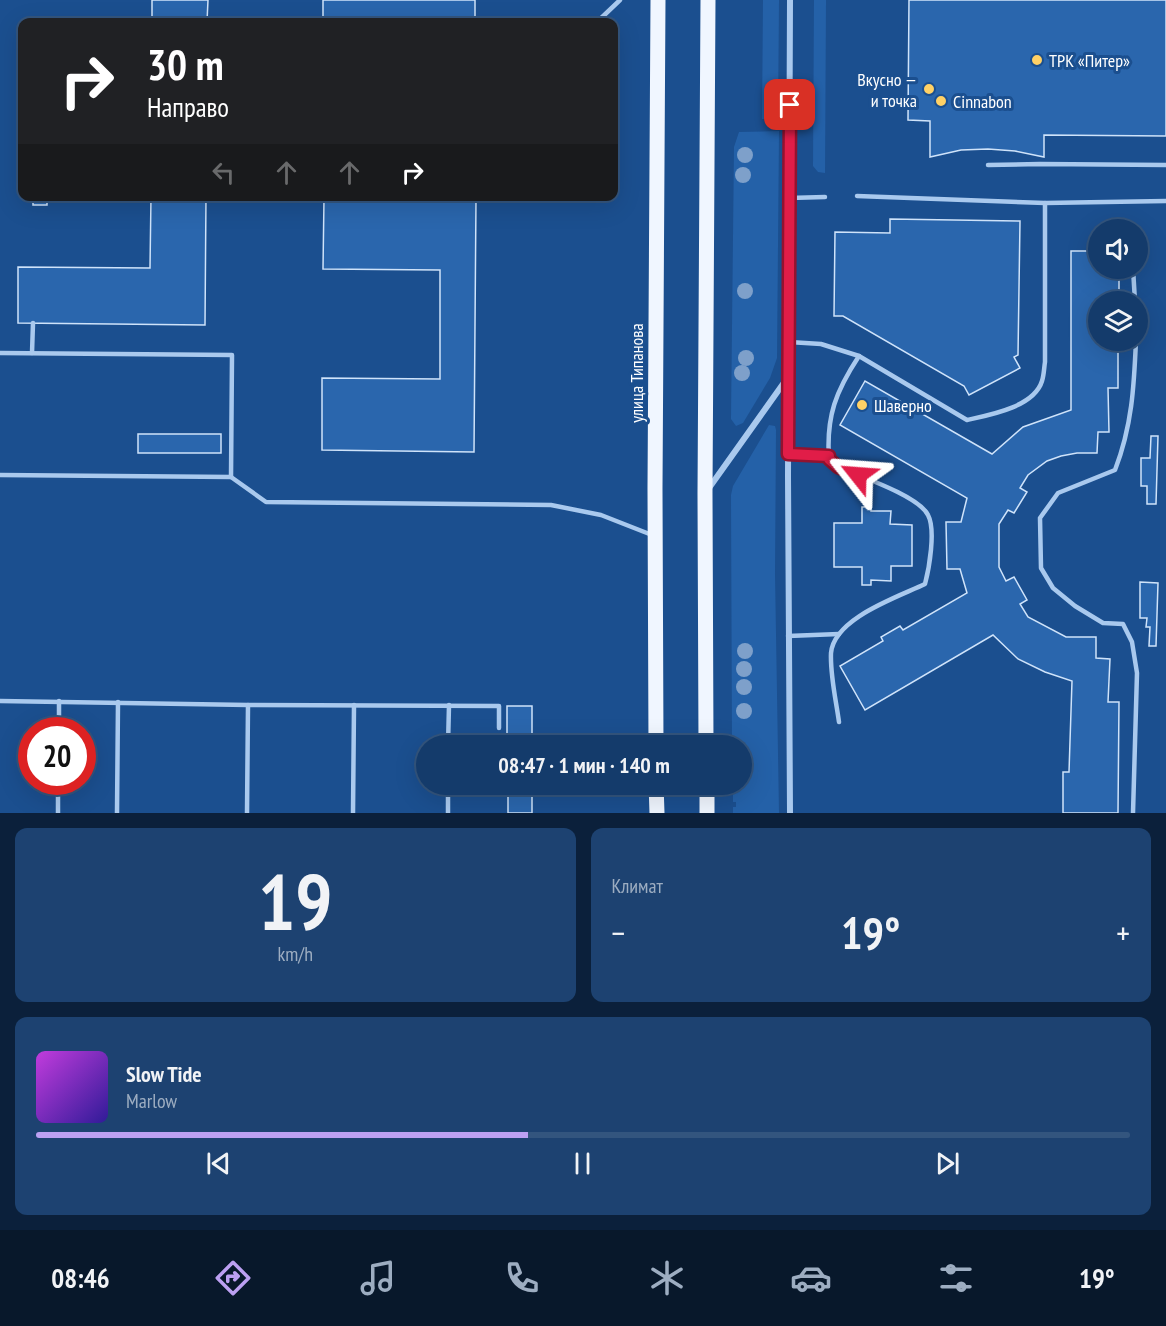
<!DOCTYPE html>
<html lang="ru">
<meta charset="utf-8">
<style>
:root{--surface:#143b6b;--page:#1d4271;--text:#f1f3f6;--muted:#9dadc1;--line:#33557e;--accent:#bca0f2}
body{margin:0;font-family:"PT Sans Narrow",sans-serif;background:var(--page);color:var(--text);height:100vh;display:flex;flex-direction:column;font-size:22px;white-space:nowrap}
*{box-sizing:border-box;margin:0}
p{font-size:20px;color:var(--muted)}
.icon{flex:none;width:33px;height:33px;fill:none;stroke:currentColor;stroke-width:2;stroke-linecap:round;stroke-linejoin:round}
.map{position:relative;height:813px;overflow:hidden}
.details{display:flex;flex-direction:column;gap:15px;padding:15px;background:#0b203b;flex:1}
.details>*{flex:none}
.banner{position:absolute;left:18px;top:18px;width:600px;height:183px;border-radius:12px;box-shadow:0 6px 24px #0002,0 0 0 2px var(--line);background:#202124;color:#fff;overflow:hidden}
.tools{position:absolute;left:1088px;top:219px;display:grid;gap:12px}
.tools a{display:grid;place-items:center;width:60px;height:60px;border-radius:50%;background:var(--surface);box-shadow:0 6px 24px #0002,0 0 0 2px var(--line);font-size:30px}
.speed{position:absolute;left:18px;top:717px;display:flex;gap:12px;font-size:30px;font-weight:700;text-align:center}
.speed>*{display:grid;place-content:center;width:78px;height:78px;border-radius:50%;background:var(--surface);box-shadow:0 6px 24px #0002,0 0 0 2px var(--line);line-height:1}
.speed .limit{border:9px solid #d22;background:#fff;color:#111}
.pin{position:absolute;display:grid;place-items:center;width:51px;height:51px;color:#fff;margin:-26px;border-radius:12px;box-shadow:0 3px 9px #0006}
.me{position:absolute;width:66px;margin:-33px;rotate:298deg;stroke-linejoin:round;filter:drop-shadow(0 0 4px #0008)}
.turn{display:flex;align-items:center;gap:21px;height:126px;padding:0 30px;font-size:27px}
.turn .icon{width:78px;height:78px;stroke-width:2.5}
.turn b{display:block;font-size:42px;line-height:51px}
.lanes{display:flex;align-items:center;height:57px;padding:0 30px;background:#0003;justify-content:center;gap:30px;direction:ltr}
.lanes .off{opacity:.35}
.big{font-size:45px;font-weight:700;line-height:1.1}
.details .card{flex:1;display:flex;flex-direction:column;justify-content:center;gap:9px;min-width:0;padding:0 21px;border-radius:12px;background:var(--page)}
.details .dial{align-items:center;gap:0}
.dial b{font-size:78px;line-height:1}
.song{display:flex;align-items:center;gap:18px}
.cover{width:72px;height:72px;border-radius:9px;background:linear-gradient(135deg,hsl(290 70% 55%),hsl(250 70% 35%))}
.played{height:6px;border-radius:3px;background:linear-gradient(90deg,var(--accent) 45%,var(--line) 45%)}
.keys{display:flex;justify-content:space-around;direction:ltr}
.heat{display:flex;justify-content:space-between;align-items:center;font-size:33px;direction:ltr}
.details .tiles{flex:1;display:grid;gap:15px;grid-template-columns:1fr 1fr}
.card:last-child{grid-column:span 2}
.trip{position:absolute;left:416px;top:735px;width:336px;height:60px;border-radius:30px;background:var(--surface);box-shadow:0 6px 24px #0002,0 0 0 2px var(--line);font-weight:700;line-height:60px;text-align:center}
.menu{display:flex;height:96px;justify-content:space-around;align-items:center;background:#08182b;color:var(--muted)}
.menu .icon{width:42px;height:42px}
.menu .on{color:var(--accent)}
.menu b{font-size:27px;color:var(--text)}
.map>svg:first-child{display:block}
.green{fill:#2461a8}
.building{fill:#2a66ad;stroke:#cfe3fa;stroke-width:1.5}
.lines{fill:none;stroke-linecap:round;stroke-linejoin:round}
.lane{stroke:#a9c9ee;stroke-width:4.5}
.street{stroke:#a9c9ee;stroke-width:6}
.primary{stroke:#f0f6ff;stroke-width:15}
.tree{fill:#7ea0ca}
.route-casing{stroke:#92132f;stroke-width:15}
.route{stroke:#e11d48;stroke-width:10}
.poi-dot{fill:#ffd166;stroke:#1b4f8f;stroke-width:2}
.labels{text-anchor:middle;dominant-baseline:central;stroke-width:6;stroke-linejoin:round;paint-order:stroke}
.poi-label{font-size:18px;fill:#fff;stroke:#1b4f8f;text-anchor:start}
.street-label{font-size:18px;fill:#fff;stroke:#1b4f8f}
</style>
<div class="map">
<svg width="1166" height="813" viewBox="0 0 1166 813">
<rect width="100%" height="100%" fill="#1b4f8f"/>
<g class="green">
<path d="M763,0H779L778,119H762Z"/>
<path d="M814,0H826L825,173L818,172L813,166Z"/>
<path d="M779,131L777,358L770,378L743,423L736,426L731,419L734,147L739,132Z"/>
<path d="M769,425L775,426L776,430L775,574L779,813H733V807H736V802H733V785L741,784V746L732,745L731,495L733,486Z"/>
</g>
<g class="building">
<path d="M152,0H208L207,22H152Z"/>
<rect x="323" y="0" width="152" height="22"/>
<path d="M909,0H1166V136L1044,135V157L1015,151L988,149L961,150L930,157V121L908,120Z"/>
<rect x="33" y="196" width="14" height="9"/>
<path d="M151,196H206L205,325L18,323V267L150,268Z"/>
<path d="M324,198L476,199L474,452L322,450V378L440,379V270L323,269Z"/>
<path d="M890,219L1020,221L1018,355L1014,357L1020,368L969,395L964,386L843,316H834L835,232L890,233Z"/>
<path d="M1071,251H1098V268H1119V302H1098V340H1118V388H1108L1109,432H1098L1097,453H1077L1061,456L1047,461L1028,475L1020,488L1027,492L1014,513L1008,510L999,524V567L1006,581L1014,577L1027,600L1020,604L1028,617L1066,637H1096V658L1110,659L1108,702H1119L1118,813H1063V772H1069L1072,681L1045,672L1018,659L993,635L865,710L840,666L883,641L881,637L900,626L903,630L967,593L960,569H947L946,522H961L967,498L840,425L865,381L992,454L1023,427L1071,410Z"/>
<rect x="138" y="434" width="83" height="19"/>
<path d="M1151,436H1158L1156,504H1147V486H1141V458H1150Z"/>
<path d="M862,507H871V511H891L890,524L912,525V566H891V581L871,580V585H862V567H834V523H862Z"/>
<path d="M1140,582L1158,583L1156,646H1149L1150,627H1146L1147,618H1140Z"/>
<rect x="507" y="706" width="25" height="40"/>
<rect x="508" y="784" width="24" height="29"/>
</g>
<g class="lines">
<g class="lane">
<path d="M597,22L620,0"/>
<path d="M988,165L1040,164L1166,165"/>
<path d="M857,196L1045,203L1166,201"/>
<path d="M789,198L825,197"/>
<path d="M1133,268L1135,302"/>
<path d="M789,342L821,344L859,356L967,420C990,415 1034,407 1042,381C1044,375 1044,368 1045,362V203"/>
<path d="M0,353L232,355L231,477L0,475"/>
<path d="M32,353L33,323"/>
<path d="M788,454L829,456"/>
<path d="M231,477L266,502L551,505L601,515L652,535"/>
<path d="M788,636L839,634"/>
<path d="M0,701L248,705L499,706V728"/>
<path d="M839,722C836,700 830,675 831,653C834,618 898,597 925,584C929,569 936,530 928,515C919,496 859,476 838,467L829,459C826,416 836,391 859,356"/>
<path d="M59,730V701"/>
<path d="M448,746L449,705"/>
<path d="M58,813V782"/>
<path d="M117,813L118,702"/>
<path d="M247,813L248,705"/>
<path d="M353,813L354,705"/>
<path d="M448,813V784"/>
<path d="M1133,813L1137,673L1132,642L1123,624L1103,623L1075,606L1053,588L1041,568L1040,518L1058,493L1115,470C1132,426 1134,387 1136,340"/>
</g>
<g class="street">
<path d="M709,488L788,377"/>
<path d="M790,813L788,476L790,0"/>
</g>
<g class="primary">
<path d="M656,746L655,489L658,0"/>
<path d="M706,746L705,493L708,0"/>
<path d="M656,784L657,813"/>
<path d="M707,784V813"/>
</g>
</g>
<g class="tree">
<circle cx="745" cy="155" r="8"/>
<circle cx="743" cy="175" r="8"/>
<circle cx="745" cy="291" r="8"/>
<circle cx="746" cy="358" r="8"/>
<circle cx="742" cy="373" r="8"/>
<circle cx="745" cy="651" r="8"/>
<circle cx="744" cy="669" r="8"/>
<circle cx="744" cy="687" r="8"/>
<circle cx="744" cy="711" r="8"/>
</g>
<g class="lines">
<defs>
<path id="route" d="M790,105L788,454L829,456V459L838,467L858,475"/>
</defs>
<use href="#route" class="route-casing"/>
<use href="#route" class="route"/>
</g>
<g class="poi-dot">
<circle cx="1037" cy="60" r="6"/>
<circle cx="929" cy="89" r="6"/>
<circle cx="941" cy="101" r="6"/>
<circle cx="862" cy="405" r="6"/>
</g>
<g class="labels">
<g class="poi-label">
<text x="1049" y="60">ТРК «Питер»</text>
<text x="917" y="79" text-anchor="end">Вкусно —<tspan x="917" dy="21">и точка</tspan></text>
<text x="953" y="101">Cinnabon</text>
<text x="874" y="405">Шаверно</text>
</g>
<g class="street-label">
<text transform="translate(636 373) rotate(-90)">улица Типанова</text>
</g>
</g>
</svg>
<div class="tools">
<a><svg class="icon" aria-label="sound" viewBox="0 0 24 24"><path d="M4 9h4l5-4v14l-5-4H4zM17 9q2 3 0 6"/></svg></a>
<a><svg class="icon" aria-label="layers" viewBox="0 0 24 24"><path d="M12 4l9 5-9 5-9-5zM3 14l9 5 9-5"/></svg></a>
</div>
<div class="speed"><div class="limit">20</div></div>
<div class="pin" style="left:790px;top:105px;background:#d93025"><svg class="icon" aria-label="arrive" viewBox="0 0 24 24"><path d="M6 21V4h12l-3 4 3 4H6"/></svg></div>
<svg class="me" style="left:858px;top:475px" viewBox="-20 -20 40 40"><path d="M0-17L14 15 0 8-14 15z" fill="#e11d48" stroke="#fff" stroke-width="4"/></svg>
<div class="trip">08:47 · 1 мин · 140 m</div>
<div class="banner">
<div class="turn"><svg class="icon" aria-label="right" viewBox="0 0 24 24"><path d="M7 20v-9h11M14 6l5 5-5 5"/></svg><div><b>30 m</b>Направо</div></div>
<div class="lanes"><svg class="icon off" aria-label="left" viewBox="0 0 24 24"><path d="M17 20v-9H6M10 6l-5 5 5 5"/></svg><svg class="icon off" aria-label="ahead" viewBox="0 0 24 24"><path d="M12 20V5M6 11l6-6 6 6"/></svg><svg class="icon off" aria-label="ahead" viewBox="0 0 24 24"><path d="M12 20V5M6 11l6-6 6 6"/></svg><svg class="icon" aria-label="right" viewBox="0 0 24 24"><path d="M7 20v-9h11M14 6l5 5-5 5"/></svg></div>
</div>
</div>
<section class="details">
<div class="tiles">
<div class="card dial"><b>19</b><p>km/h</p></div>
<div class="card"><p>Климат</p>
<div class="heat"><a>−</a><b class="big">19°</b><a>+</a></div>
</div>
<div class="card">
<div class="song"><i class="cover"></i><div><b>Slow Tide</b><p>Marlow</p></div></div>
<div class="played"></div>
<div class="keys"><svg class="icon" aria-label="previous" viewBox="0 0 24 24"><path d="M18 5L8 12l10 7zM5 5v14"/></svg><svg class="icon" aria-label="pause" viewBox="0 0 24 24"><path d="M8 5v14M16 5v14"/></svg><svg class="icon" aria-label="next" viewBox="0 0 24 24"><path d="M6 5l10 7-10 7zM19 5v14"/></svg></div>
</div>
</div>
</section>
<nav class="menu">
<b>08:46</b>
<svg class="icon on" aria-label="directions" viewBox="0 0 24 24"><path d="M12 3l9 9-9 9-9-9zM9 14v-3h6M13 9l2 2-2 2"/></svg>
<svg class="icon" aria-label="music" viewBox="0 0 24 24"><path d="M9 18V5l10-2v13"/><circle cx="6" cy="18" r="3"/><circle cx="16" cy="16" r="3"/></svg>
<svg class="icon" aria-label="phone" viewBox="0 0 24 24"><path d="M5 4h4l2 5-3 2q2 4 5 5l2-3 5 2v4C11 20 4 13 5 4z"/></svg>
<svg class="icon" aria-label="climate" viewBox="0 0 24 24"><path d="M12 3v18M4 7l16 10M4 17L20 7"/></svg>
<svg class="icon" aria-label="car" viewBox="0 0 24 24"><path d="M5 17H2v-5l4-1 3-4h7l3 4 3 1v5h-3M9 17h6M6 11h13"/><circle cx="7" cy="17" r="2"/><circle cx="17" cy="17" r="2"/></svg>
<svg class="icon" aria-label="filters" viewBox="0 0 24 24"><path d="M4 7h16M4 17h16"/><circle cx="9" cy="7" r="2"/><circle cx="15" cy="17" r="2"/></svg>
<b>19°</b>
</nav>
